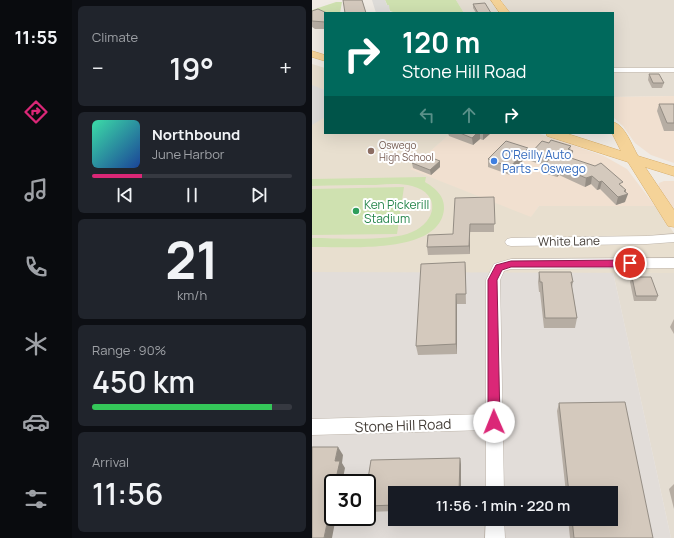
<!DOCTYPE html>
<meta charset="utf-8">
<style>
:root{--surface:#171b24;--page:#20242c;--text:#f1f3f6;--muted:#9ea1a6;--line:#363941;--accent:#db2777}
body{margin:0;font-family:Manrope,sans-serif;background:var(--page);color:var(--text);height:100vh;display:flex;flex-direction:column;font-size:15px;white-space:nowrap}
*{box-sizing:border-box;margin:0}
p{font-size:13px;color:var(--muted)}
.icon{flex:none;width:22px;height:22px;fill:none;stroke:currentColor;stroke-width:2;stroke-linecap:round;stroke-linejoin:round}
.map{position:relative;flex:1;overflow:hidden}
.sheet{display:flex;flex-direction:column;gap:6px;padding:6px;background:#0d0f14;width:240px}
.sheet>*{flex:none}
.banner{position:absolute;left:12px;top:12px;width:290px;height:122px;border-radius:0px;box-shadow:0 4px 16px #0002;background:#00695c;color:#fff;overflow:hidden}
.speed{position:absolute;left:12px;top:474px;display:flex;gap:8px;font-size:20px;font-weight:700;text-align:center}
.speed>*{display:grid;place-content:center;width:52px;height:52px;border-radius:50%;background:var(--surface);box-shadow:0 4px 16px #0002;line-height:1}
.speed .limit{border:2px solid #111;border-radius:6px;background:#fff;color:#111}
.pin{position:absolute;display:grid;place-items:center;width:34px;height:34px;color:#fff;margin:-17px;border:2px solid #fff;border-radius:50%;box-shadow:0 1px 4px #0007}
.me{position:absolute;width:44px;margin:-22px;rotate:359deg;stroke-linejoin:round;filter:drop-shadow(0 0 3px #0008)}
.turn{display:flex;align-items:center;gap:14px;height:84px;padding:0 12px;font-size:18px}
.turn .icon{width:52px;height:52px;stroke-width:2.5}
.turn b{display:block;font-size:28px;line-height:34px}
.lanes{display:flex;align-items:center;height:38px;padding:0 12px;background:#0003;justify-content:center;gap:20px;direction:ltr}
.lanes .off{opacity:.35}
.big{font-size:30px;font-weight:600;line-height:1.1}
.sheet .card{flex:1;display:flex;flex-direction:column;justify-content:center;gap:6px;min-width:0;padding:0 14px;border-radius:6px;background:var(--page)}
.sheet .dial{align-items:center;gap:0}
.dial b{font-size:52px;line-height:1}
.song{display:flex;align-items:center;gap:12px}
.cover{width:48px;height:48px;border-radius:6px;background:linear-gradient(135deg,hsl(160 70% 55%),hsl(220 70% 35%))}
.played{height:4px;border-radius:2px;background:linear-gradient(90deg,var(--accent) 25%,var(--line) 25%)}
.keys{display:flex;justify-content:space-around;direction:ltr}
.heat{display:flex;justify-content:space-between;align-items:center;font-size:22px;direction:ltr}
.charge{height:6px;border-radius:3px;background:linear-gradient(90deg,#34c759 90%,var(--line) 0)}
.trip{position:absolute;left:76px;top:486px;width:230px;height:40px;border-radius:0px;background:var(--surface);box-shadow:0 4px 16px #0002;font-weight:600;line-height:40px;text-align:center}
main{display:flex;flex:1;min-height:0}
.menu{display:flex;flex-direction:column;width:72px;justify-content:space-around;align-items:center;background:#090b0e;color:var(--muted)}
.menu .icon{width:28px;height:28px}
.menu .active{color:var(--accent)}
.menu b{font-size:18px;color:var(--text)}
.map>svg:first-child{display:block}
.residential{fill:#e4ddd2}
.commercial{fill:#f1e0d0}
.industrial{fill:#e2ddd9;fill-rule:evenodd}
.education{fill:#e8dfcf}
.green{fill:#cfe1b0}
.parking{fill:#dedcd9}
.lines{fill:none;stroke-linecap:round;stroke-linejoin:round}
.minor-casing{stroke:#beb5ab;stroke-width:1}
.major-casing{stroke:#d8ae6a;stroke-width:1}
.minor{fill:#fff;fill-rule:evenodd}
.major{fill:#f5d398;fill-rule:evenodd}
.wall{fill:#b6ada3}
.shaded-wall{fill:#948d84}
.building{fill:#d4c9bd;stroke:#948d84}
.route{fill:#db2777;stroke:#8e194d}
.education-dot{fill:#8d6e63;stroke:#fff;stroke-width:1.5}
.shop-dot{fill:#3f7fe0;stroke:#fff;stroke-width:1.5}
.leisure-dot{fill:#2e9e5b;stroke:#fff;stroke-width:1.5}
.labels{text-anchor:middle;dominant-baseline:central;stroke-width:4;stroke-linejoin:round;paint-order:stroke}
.far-education-label{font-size:10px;fill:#785e54;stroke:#fff;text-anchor:start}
.shop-label{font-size:12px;fill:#366cbe;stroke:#fff;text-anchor:start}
.leisure-label{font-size:12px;fill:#27864d;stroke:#fff;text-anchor:start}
.street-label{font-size:12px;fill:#423b35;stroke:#fff}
.near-street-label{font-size:14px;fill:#423b35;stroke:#fff}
</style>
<main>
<nav class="menu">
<b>11:55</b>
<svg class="icon active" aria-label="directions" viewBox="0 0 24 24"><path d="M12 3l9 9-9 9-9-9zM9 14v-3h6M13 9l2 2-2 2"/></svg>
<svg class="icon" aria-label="music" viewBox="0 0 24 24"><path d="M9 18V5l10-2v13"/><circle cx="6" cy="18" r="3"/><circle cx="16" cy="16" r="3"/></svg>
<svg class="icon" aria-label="phone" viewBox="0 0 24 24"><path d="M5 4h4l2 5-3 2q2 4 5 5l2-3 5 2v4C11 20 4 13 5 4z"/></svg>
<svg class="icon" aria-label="climate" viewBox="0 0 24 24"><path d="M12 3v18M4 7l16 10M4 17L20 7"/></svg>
<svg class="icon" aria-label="car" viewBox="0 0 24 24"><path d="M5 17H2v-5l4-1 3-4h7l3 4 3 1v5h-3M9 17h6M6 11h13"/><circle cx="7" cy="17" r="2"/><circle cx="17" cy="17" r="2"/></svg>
<svg class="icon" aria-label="filters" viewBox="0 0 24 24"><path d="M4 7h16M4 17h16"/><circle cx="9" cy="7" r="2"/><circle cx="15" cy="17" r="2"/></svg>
</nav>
<section class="sheet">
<div class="card"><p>Climate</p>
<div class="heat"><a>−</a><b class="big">19°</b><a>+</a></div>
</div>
<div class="card">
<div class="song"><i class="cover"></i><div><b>Northbound</b><p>June Harbor</p></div></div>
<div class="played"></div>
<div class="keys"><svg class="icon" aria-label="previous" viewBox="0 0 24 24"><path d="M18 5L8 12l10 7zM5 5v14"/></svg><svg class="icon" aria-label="pause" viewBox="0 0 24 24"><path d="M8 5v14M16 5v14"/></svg><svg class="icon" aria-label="next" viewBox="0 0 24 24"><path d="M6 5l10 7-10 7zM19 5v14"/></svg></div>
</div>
<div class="card dial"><b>21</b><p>km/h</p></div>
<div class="card"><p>Range · 90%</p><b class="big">450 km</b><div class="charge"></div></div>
<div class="card"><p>Arrival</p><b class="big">11:56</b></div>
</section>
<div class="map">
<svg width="362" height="538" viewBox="0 0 362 538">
<rect width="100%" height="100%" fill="#f0ebe4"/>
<g class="residential">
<path d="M144,0H178L187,13H152Z"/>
<path d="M189,0H362V96L301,97V13H198Z"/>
<path d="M301,272L362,273V538H359Z"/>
</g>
<g class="commercial">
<path d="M362,96V163L339,155L323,143L311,126L301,117V97Z"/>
<path d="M139,133H225L292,156L315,169L343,206H227L219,218L97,169Z"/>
<path d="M352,181H362V211L349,194L346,187L347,183Z"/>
</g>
<path class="industrial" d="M0,272H301L359,538H0ZM21,483H55V517H21ZM83,493H299V519H83Z"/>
<path class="education" d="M0,64L13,68V133H139L98,169L219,217L227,206H343L362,233V273L0,272Z"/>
<g class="green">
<path d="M73,0H144L152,13H84L78,11Z"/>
<path d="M24,2H30L28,13H13L0,17V10Z"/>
<path d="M114,177L113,182C123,188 133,196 132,209C128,256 32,246 0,247V238C26,238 78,242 100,232C124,222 130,194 100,186C89,183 76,184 64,185C43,185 21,185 0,186V179Z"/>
<path d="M92,187L85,234L0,235V189Z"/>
</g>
<g class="parking">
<path d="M60,0H73L75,5H77L78,12L82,13H64Z"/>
<path d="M0,85L13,90V117L0,125Z"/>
</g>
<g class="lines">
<defs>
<g id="minor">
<rect x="301" y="68" width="61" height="4"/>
<path d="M362,234V242L335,244L199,246L195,245L193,242L195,239L199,238L335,236Z"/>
<path d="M362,258V268L199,269L192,271L188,280L192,493H174V430L0,435V419L174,414V280L182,264L199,259Z"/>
<path d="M174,519H192L193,538H173Z"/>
</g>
<g id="major">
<path d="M179,0H188L198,13H188Z"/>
<path d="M0,51L13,55V61L0,57Z"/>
<path d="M301,122C313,125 320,146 326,156L362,167V176L333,167L362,210V227L356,226L316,162L235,136L234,133H253L309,151L300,133H301Z"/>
</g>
</defs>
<use href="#minor" class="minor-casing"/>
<use href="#major" class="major-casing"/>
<use href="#minor" class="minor"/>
<use href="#major" class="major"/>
</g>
<g class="wall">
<path d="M161,4L179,13H164L161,8Z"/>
<path d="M0,11L13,13V29H3L0,27Z"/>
<path d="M337,74L352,83L350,88H340L336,80Z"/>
<path d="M347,104H362V131H352L345,111Z"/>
<path d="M136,133H179L171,140L168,139L161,145L137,136Z"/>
<path d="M237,143L259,146L258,150L260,158L310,186L313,192V202L304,205L288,189L285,190L279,184L273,187L247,175L245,177L232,173L233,166L219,161V153Z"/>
<path d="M216,148L215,156L198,175L176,167V159Z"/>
<path d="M128,161V167L119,175L101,168L100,163Z"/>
<path d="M182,197V232H158V254L116,255L115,247L141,234Z"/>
<path d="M153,262L154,304H145V354L106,355L104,346Z"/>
<path d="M227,272L261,282L260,287L265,318L263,328H232L228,292H227L226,282Z"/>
<path d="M320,277L346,296L344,301H322L318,282Z"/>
<path d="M362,319V334L358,327Z"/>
<path d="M247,403L341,538H258L256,519H299V493H254L245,411Z"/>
<path d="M148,458L149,465V493H83V511L57,512L55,510V485Z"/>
<path d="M362,484V509L357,489Z"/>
</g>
<g class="shaded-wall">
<path d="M165,133H168V139L161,145L160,138Z"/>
<path d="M171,133H179L171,140Z"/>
<path d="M216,148L215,156L198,175V167Z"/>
<path d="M261,151L260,159L256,157Z"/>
<path d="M128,161V167L119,175L118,170Z"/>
<path d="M248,167L247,175L245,177L246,169Z"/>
<path d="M280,176L279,184L273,187L274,178Z"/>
<path d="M290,181L288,189L285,190L287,182Z"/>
<path d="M314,190L313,195L316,194L313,202L304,205L306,197L312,191Z"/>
<path d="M158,224V254L157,246Z"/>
<path d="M153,262L154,273V304V294Z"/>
<path d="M144,294L145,304V354L144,344Z"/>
<path d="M26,447L31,455L30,463L33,468L30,483H23V461Z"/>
<path d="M148,458L149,465V493H147Z"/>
<path d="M21,495V517H24L20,538H12Z"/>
</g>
<g class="building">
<path d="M31,0H50L54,13H33Z"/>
<path d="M173,3L179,13H164H166L161,4Z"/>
<path d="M6,9L15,13H13V22L0,21V11Z"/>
<path d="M337,74H347L352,83H341Z"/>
<path d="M347,104H362V123H355Z"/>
<path d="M148,133H165L160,138Z"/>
<path d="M239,140L259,146L256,149L261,151L256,157L283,166L289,163L311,182L307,184L314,190L312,191L316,194L306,197L290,181L287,182L280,176L274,178L248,167L246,169L233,165L237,159L219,153L230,141L237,143Z"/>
<path d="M194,141L216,148L198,167L176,159Z"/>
<path d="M110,154L128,161L118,170L100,163Z"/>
<path d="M182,197L183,224H158L157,246L115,247L116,235L141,234L143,198Z"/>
<path d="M153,262L154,294H144V344L104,346L109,264Z"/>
<path d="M227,272H259L261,282H259L265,318H233L230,282H228Z"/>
<path d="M320,277H339L346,296H324Z"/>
<path d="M313,402L341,538H262L260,519H299V493H257L247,403Z"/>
<path d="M0,447H26L23,461H28L23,483H21V495L12,538H0Z"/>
<path d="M148,458L147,493H83V505L55,506V485L59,460Z"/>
</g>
<path class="route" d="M318,260L322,263L318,267H199L190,270L185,280L188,422L186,426L182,428L178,426L176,422V280L184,265L199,261Z"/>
<circle class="education-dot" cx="59" cy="151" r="4"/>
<circle class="shop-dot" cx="182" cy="161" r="4"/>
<circle class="leisure-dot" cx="44" cy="211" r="4"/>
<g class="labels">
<g class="far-education-label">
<text x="67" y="145">Oswego<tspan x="67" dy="12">High School</tspan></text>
</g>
<g class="shop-label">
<text x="190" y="154">O'Reilly Auto<tspan x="190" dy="14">Parts - Oswego</tspan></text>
</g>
<g class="leisure-label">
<text x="52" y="204">Ken Pickerill<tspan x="52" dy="14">Stadium</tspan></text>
</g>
<g class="street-label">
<text transform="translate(257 241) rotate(-1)">White Lane</text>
</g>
<g class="near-street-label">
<text transform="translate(91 425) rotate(-2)">Stone Hill Road</text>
</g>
</g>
</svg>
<div class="speed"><div class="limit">30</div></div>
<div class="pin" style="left:318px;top:263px;background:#d93025"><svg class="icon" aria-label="arrive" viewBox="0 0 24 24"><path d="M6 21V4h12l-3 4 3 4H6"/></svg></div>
<svg class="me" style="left:182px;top:422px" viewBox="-20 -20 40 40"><circle r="19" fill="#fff"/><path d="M0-13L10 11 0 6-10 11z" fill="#db2777"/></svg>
<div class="trip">11:56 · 1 min · 220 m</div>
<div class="banner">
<div class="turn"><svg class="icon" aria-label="right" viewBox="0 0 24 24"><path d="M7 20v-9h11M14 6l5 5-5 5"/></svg><div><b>120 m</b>Stone Hill Road</div></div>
<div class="lanes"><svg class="icon off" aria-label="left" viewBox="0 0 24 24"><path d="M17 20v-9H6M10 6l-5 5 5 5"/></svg><svg class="icon off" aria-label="ahead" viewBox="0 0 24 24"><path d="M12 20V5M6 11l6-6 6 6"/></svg><svg class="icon" aria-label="right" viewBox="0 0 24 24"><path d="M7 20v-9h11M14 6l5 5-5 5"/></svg></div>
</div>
</div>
</main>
